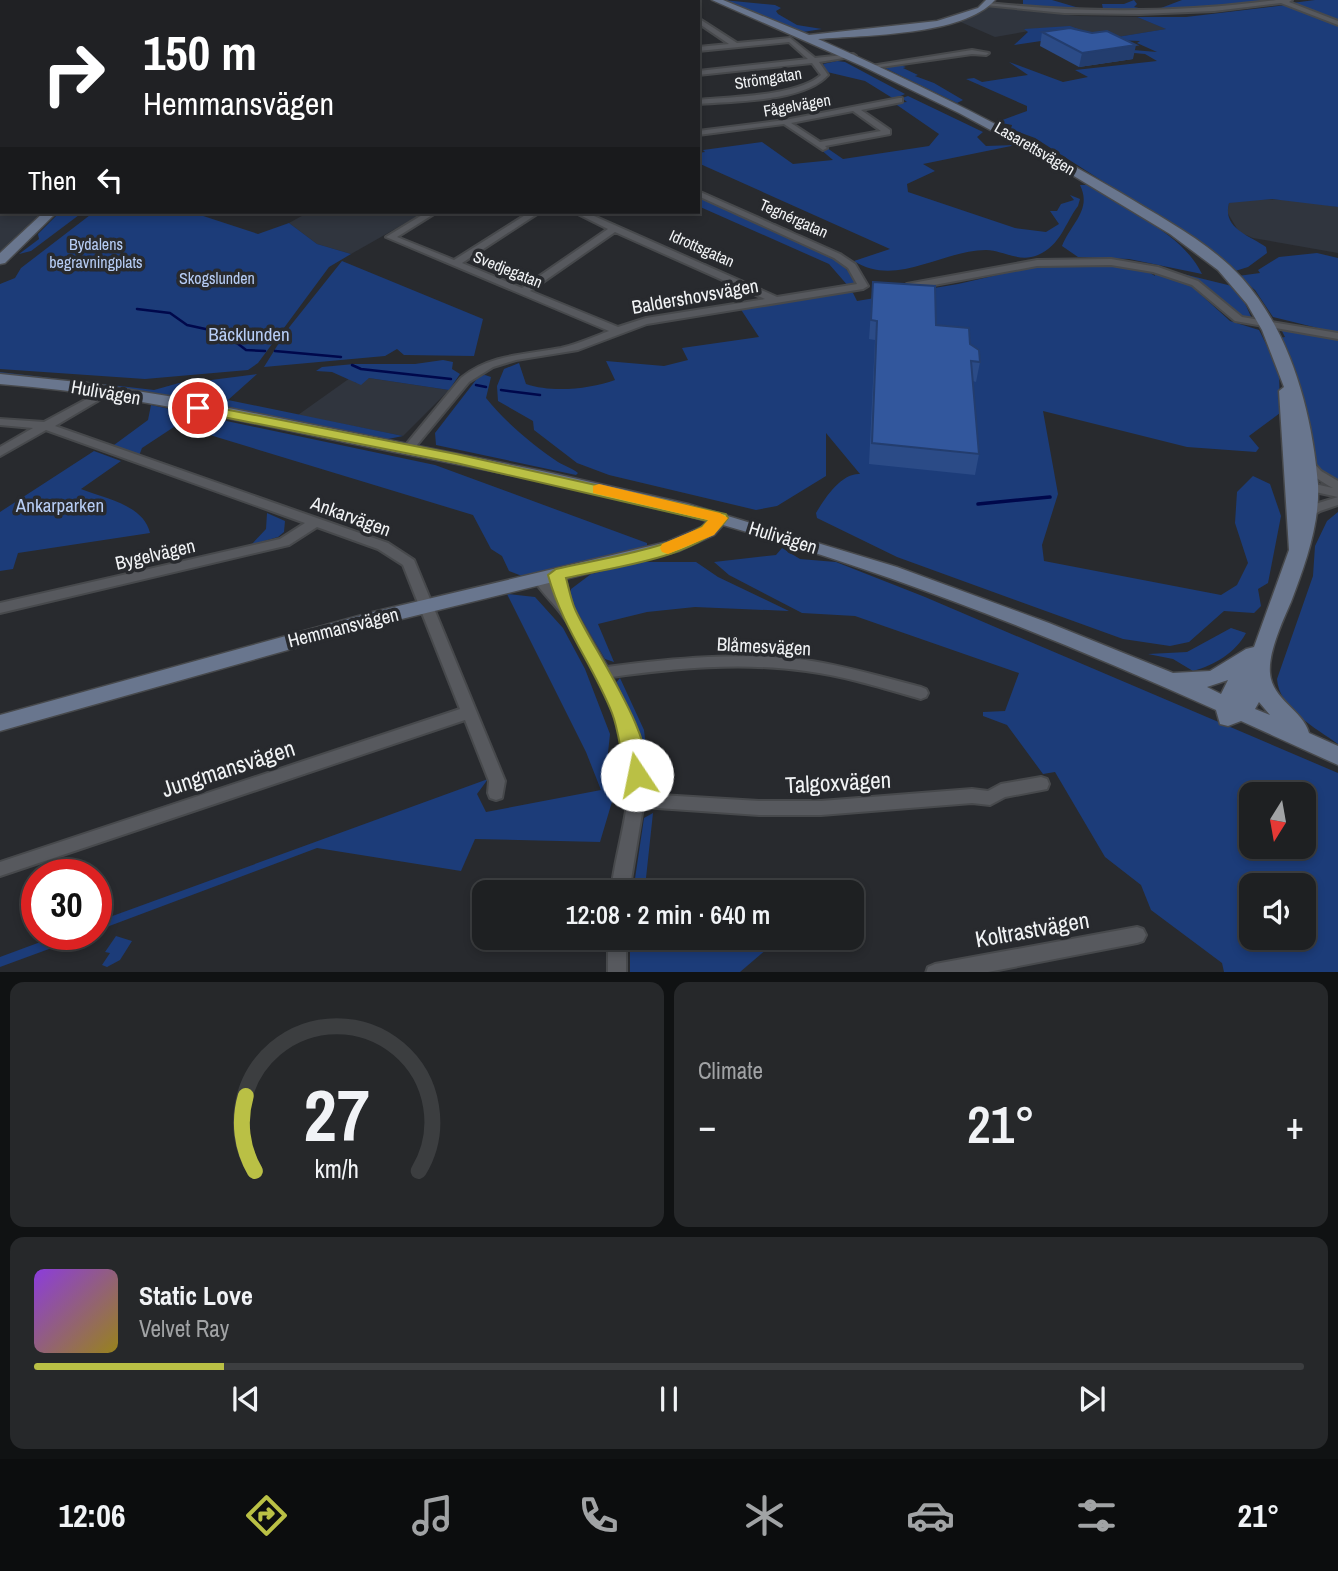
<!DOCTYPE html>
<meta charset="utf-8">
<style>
:root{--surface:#1e2022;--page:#26282a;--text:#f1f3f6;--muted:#a1a3a5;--line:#3c3e40;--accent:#bac045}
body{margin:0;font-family:"Archivo Narrow",sans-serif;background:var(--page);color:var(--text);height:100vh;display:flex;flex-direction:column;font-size:26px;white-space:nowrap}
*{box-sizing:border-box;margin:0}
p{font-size:23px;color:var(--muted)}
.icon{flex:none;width:38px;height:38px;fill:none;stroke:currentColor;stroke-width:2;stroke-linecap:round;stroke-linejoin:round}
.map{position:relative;height:972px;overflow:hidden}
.sheet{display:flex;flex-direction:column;gap:10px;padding:10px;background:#101213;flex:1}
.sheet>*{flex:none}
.top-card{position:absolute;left:0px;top:0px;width:700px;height:214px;box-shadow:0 4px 10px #0003,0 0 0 2px var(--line);background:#202124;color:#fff;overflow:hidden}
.needle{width:46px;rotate:191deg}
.tools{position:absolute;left:1239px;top:782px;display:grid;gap:14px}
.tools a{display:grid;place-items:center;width:77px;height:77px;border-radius:14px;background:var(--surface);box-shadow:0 4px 10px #0003,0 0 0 2px var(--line);font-size:35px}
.speed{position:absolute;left:21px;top:859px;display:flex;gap:14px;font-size:35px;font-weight:700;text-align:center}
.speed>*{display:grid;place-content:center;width:91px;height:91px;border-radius:50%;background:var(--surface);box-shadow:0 4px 10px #0003,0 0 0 2px var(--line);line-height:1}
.speed .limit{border:10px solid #d22;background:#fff;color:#111}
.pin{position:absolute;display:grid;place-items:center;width:60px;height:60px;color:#fff;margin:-30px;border:4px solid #fff;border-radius:50%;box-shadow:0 2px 7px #0007}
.me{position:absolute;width:77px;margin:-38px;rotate:349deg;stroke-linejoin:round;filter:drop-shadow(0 0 5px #0008)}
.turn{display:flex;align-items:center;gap:24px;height:147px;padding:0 28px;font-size:32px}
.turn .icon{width:91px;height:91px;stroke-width:2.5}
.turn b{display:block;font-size:49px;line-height:60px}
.then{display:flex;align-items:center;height:66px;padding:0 28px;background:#0003;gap:14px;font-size:26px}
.big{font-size:52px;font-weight:600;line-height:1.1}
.sheet .widget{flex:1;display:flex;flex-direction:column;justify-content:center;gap:10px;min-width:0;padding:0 24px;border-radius:14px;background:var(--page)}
.sheet .dial{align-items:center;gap:0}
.dial svg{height:182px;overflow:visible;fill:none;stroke:var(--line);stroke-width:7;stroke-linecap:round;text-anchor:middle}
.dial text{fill:var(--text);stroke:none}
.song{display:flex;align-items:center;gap:21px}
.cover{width:84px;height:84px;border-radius:10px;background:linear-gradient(135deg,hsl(270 70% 55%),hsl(50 70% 35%))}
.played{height:7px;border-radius:4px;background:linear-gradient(90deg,var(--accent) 15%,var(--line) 15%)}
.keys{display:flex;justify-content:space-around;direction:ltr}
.heat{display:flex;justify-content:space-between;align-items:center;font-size:38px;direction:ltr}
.sheet .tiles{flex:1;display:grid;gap:10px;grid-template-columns:1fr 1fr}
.widget:last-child{grid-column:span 2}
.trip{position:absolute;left:472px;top:880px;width:392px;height:70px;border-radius:14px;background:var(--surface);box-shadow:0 4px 10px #0003,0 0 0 2px var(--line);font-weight:600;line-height:70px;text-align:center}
.dock{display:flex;height:112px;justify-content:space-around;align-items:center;background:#0c0d0e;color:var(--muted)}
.dock .icon{width:49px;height:49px}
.dock .on{color:var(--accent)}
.dock b{font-size:32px;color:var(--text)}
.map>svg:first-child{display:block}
.built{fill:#30353e}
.green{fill:#1c3c79;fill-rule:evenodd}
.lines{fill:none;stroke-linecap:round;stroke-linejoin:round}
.stream-far1{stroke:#00084b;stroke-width:2.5}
.stream{stroke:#00084b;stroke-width:3.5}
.street-casing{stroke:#47494c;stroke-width:4}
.secondary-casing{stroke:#47494c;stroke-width:3}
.highway-casing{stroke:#47494c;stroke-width:3}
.street{fill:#57595e;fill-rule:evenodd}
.secondary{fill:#69768e;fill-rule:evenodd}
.highway{fill:#94bafd;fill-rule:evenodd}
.wall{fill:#2b4b87}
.shaded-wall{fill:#233d6e}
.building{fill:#32579d;stroke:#233d6e;stroke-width:2}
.route{fill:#bac045;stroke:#797d2d;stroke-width:2}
.slow{fill:#f59e0b}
.labels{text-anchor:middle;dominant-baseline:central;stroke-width:7;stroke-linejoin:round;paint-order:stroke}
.far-street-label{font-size:16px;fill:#f1f3f5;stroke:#282a2e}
.far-park-label{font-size:16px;fill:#b7cdf5;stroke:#282a2e}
.street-label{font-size:19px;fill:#f1f3f5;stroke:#282a2e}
.park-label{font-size:19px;fill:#b7cdf5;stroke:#282a2e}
.near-street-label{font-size:23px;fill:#f1f3f5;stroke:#282a2e}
</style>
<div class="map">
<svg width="1338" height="973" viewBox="0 0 1338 973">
<rect width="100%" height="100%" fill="#282a2e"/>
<g class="built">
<path d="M990,7L1079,16L1137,17L1167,29L1105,39L1041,29L995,37L956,20Z"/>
<path d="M1243,199L1297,200L1338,207V253L1253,238L1239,232L1227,212L1229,203Z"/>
<path d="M0,203L2,212H45L0,255Z"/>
<path d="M309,212H425L351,254L317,244L289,223Z"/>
<path d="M350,378L356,383L369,378L449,390L403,436L298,415Z"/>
</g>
<g class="green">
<path d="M723,0L775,5L781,8L776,11L778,14L797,25L822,29L803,32Z"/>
<path d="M1023,0H1052L1086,10L1103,9L1102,4H1124L1134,0L1137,4L1134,7L1153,11L1182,0H1281L1149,13L1023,8Z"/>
<path d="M1315,0H1338V21L1292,3Z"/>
<path d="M1286,5L1338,25V207L1272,199L1229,203C1222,228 1249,235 1266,247L1267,253L1248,267L1232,272L1107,184L1035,138L1011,129L1012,125L997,122L1027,111V106L966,79L974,78L982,82L1028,75L1009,62L1063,82L1088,77L1075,70L1157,61L1145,54L1134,53L1133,50L1157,52L1137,43L1140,41L1061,38L1014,45L1028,32L1024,29L1070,26L1105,39L1166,29L1137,17H1186Z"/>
<path d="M837,61L845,62L905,94L894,99L865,81L827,72L823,64Z"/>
<path d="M894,63L906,67L903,68L918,75L915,76L934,83L963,100L957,103L883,67Z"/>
<path d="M908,96L983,132L977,137L986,146L1016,145L923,164L935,171L907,184L908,192L1015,228L1046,232L1059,224L1050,211H1057L1061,204L1074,200L1070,195L1080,199L1078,206C1065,223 1061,245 1038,255C1019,263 1006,251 986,250C942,250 896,288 854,261L890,249L698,163V153L705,152L703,150L762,142L793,164L833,160L820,149L827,148L843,159L929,146L939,134L894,103L907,102L902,98Z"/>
<path d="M1080,185H1089C1127,213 1181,231 1202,274L1129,259L1078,257L1062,246C1072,222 1092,210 1080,185Z"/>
<path d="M698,197L840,261L857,283L855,286L849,287L829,264L698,206Z"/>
<path d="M60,212H83L31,251L19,254L39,239L38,234Z"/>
<path d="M94,212H191L258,234L289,223L317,244L351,254L329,267L258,363L248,370L145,379L0,369V284L15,278L21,268Z"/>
<path d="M1317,253L1338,258V333L1273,317L1255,290L1238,276L1260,273L1258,270L1279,257Z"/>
<path d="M342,261L483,319L474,356L404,355L397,349L385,356L264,367L287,330Z"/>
<path d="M1101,264L1147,271L1155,276V271L1187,282L1230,321L1259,330L1279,370L1280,413L1249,436L1259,448L1256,452L1187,447L1043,411L1058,494L1042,545L1044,561L1221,595L1237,585L1248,563L1235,523L1237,492L1253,476L1270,484L1281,516L1268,583L1258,589L1261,606L1254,613L1224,611L1189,642L1170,646L1123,639L897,557L817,518L816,513C825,498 841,473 860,474L826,433V476L777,506L756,510L609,475L577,463L534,430L533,421L498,401L497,386L504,369L519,363L526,384C552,393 590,389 615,380L606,361L664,366L688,360L682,348L759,337L740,308L833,293H853L857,301L958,284L1041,265Z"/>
<path d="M1179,273L1232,286L1244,301L1252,319L1239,316L1197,282Z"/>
<path d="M1285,330L1338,339V483L1317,470L1314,463L1296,371L1280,338L1285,337L1282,331Z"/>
<path d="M443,360L453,362L452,369L460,374L449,390L369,378L361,385L332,372L316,371L322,367L354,364H415Z"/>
<path d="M0,372L154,390L179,383L201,382L182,400L89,383L0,375Z"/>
<path d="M257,374L228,400L403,436L383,440L188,400L211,380Z"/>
<path d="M485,375L491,377L486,398C505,422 533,445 558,462C565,466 572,468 578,473L576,475L436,445L435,433L479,376Z"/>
<path d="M151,405L435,465L647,543V546L522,576L509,571L502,556L491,549L473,515L177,425L142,448L139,456L114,445L148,420Z"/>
<path d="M94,451L121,461L81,489C105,499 143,504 150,533L18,553L13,569L0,571V512Z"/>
<path d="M1338,512V744C1316,728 1279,709 1277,679L1313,576L1315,546L1327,521Z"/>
<path d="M267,513L285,521L284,532L278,537L251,545L266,529Z"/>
<path d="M782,548L800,559L836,562L925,597L1338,773V972H1224L1222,963L1151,910L1141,885L1105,857L1055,772L1043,774L1007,725L983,716V712L1005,711L1019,673L855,616L802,613L729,575L714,562L776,555ZM1251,794H1304V847H1251ZM1251,886H1304V938H1251Z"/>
<path d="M643,562H696L718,577L789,611L695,607L647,612L598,624L614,662L605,659L570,600L571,589L591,574Z"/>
<path d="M507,594L535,597L563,628L585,669L610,734L608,753L614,795L600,842L475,839L461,871L317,848L96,931V922L488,779L477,794L486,812L601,790L586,752Z"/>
<path d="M1231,628L1246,633C1235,653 1215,665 1193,671L1173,659L1148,654L1187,652Z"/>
<path d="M620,678L644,730L651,790L645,782L636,732L616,689L615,684Z"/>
<path d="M653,813L646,878L791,892H633L644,818Z"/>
<path d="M62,934L87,935L0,967V957Z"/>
<path d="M116,936L132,941L120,960L107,967L102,965L110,953L105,952Z"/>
<path d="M630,938H780L740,972L630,973Z"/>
</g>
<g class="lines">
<g class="stream-far1">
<path d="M137,309L170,313L187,325L224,333L246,350L265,351"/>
<path d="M275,351L341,357"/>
<path d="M352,365L361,369L451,379"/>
<path d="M476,385L486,387"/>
<path d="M501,390L540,395"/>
</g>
<path class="stream" d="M978,504L1050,497"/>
<defs>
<g id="street">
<path d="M109,0H117L107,2Z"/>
<path d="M282,0H290L280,2Z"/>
<path d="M398,0H405L396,2Z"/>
<path d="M462,0H467L468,1L459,2Z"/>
<path d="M588,0H596L586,2Z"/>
<path d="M663,0H670L672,2H665Z"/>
<path d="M1276,0H1292L1289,2L1338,21V25L1281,3L1214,11L1139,14L1064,13L985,5L988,3C1084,13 1180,13 1276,0Z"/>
<path d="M698,18L737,43L790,38L815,58L853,54L856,56L819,62L828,75C804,102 734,101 698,104V100C730,97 798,96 821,75L812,63L698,75V71L808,59L789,42L698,51V47L729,44L698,23Z"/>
<path d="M972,50L989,53L986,55L972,54L874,68L871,66Z"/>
<path d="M899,98H902V102L861,110L890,130V134L825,146L827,148L823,150L784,124L698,135V131L785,120ZM853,111L881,131L820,142L791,123Z"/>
<path d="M698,191L840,254L855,264L868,286L863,289L647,324L578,350L516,360L493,367L469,382L412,451H404L402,449L404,447L461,378C491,354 525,355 561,348C578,344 593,337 609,331L386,237L427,212H437L397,237L454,260L530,212H540L462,263L522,288L608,229L574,212H585L777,297L857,284L848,268L834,258L698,196ZM615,232L765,299L646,318L618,327L530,291Z"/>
<path d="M1111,259L1158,267L1198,281L1242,317L1338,333V339L1235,321L1192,285L1153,272L1111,265L1037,266L907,290L902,287L907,284L1037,260Z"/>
<path d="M107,388L111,389L113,391L111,393L55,426L388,543L414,560L505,781L502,798L496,800L490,798L488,793L489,781L465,720L0,876V862L460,709L403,565L378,549L317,527L289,545L0,613V603L280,539L305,523L46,430L0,456V447L33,428L0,425V419L44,422Z"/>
<path d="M1308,460L1312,461L1321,471L1338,481V497L1297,488L1295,485L1301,481L1333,488C1320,481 1311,475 1302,464L1304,461Z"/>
<path d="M1338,497V505L1320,511L1309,518L1303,514L1312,505Z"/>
<path d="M557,570L562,572L564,575L573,608L607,667C673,658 740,652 806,660C845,666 883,677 921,687L926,689L928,693L926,697L921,699C883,688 845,676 806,671C741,662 676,668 612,677C630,714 647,752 644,794L759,801H821L972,789L988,791L1001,784L1041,777L1047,779L1049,784L1047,789L1005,797L990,805L972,803L821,815H759L643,807L629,892H611C615,854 629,816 629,777C628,732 589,652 563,616C554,603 542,593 533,579L535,576C546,573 548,581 554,588L550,575L552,572Z"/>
<path d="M1137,927L1143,929L1146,935L1143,941L1137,943L983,973H926L928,967L935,964Z"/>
<rect x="608" y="938" width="18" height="35"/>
</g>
<g id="secondary">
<path d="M38,0H47L48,2H39Z"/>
<path d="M209,0H219L208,2Z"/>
<path d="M509,0H520L508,2Z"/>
<path d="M712,0H723L809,35L937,21L978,8L986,0H995C963,36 865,35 818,39C922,85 1023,136 1121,193C1162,218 1209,242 1242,278C1291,333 1312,413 1318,484C1320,524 1305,565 1291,602C1283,620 1268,653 1270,673C1272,700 1303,710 1309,733L1338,746V765L1241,721L1228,726L1220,724L1216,710C1056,638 892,573 723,525L714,535L679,551L373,626L0,731V715L373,612L667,542L702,527L707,521C590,488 469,467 350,443C233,419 119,393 0,384V374L87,383L174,397L542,471L688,504L897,567L1049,623L1173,673L1210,671L1246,649L1254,647L1289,550L1279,391L1284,387L1262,330L1247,304L1218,270L1170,234L1054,164L959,113L862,66ZM1228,680L1221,694L1207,687ZM1259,702L1270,715L1255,709Z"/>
<path d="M2,45V51L0,52V46Z"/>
<rect x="0" y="74" width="2" height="6"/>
<path d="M0,137H2L0,145Z"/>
<path d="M44,212H57L5,263L0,264V253Z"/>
</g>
<g id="highway">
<path d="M176,0H188L175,2Z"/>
<path d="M2,97V105L0,106V98Z"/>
</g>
</defs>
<use href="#street" class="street-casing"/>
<use href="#secondary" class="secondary-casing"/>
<use href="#highway" class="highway-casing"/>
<use href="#street" class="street"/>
<use href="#secondary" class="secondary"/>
<use href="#highway" class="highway"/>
</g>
<g class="wall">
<path d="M1042,32L1133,59L1079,67L1040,46Z"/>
<path d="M873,282L936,325L970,344L980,362L976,382L973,381L979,454L975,475L869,464L875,340L869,339Z"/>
</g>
<path class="shaded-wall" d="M1136,45L1133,59L1079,67L1082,53Z"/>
<g class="building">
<path d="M1070,28L1092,33L1107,31L1136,45L1082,53L1042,32Z"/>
<path d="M873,282L935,286L936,325L969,328L970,344L979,350L980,362L971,361L979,454L872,443L877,321L871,320Z"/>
</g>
<path class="route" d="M198,404L456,454L726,514L728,518C700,558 612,567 566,578C569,589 571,600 575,609C590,645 662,745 644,780L637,783L629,780C621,763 620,733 612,713C592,663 563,629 548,575L556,569C593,560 685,547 708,521L456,463L193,411L190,408Z"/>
<path class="slow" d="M599,484L720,513L728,518L714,535L668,554L662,552L660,548L662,544L702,527L708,520L593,493V486Z"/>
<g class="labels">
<g class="far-street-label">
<text transform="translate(768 78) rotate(-9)">Strömgatan</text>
<text transform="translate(797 105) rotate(-10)">Fågelvägen</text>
<text transform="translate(1035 148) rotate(30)">Lasarettsvägen</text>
<text transform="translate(794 218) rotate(24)">Tegnérgatan</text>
<text transform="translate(702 248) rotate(24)">Idrottsgatan</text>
<text transform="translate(508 269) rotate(22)">Svedjegatan</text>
</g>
<g class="far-park-label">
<text x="96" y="244">Bydalens<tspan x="96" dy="18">begravningplats</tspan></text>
<text x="217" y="278">Skogslunden</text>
</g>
<g class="street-label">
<text transform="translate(695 296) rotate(-10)">Baldershovsvägen</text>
<text transform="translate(106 392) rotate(10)">Hulivägen</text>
<text transform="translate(351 516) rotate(20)">Ankarvägen</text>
<text transform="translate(783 537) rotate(17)">Hulivägen</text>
<text transform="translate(155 554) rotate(-13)">Bygelvägen</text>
<text transform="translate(343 627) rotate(-14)">Hemmansvägen</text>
<text transform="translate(764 646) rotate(3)">Blåmesvägen</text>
</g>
<g class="park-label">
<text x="249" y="334">Bäcklunden</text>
<text x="60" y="505">Ankarparken</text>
</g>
<g class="near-street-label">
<text transform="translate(228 768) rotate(-18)">Jungmansvägen</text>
<text transform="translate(838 782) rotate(-3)">Talgoxvägen</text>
<text transform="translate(1032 929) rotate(-10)">Koltrastvägen</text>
</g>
</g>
</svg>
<div class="tools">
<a><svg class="needle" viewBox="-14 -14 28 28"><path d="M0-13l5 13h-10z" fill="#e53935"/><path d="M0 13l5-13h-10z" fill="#a1a3a5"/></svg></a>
<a><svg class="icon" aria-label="sound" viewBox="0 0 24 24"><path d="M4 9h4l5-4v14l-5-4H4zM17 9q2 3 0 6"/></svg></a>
</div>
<div class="speed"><div class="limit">30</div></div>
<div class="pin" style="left:198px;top:408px;background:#d93025"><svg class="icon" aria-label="arrive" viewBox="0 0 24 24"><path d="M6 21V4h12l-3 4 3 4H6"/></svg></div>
<svg class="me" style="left:637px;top:775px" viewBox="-20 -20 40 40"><circle r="19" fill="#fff"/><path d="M0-13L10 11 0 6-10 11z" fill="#bac045"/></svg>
<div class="trip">12:08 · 2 min · 640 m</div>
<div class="top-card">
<div class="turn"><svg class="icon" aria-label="right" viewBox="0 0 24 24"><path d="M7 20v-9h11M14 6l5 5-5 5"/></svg><div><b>150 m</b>Hemmansvägen</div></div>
<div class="then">Then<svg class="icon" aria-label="left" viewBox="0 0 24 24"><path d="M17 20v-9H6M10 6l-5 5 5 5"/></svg></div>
</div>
</div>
<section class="sheet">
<div class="tiles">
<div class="widget dial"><svg viewBox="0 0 100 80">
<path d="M14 69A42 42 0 1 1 86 69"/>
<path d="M14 69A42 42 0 0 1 10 36" stroke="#bac045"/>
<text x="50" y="56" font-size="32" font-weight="700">27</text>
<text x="50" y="72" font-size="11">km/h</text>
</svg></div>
<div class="widget"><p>Climate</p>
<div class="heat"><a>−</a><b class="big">21°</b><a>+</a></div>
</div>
<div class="widget">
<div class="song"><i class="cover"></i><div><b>Static Love</b><p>Velvet Ray</p></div></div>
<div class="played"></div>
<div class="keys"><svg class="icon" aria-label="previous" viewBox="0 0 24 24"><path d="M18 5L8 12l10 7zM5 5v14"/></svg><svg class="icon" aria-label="pause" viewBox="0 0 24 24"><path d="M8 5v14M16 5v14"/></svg><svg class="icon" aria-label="next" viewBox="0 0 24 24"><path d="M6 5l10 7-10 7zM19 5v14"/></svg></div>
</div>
</div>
</section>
<nav class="dock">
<b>12:06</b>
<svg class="icon on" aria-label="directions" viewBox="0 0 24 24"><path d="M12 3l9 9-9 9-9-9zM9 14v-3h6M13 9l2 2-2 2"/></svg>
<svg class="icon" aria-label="music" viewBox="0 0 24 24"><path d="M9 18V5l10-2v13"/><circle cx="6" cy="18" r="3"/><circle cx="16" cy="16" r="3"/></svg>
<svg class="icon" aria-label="phone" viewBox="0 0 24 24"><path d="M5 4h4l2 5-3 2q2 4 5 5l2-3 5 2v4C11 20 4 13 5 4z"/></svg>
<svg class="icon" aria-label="climate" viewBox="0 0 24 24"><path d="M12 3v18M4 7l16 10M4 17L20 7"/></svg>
<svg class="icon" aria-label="car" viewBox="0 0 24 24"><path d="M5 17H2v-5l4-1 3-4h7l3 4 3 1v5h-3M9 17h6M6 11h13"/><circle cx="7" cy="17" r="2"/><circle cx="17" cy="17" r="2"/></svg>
<svg class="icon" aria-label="filters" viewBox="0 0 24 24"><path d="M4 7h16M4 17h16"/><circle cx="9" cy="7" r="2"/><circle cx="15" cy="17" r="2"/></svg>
<b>21°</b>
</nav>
